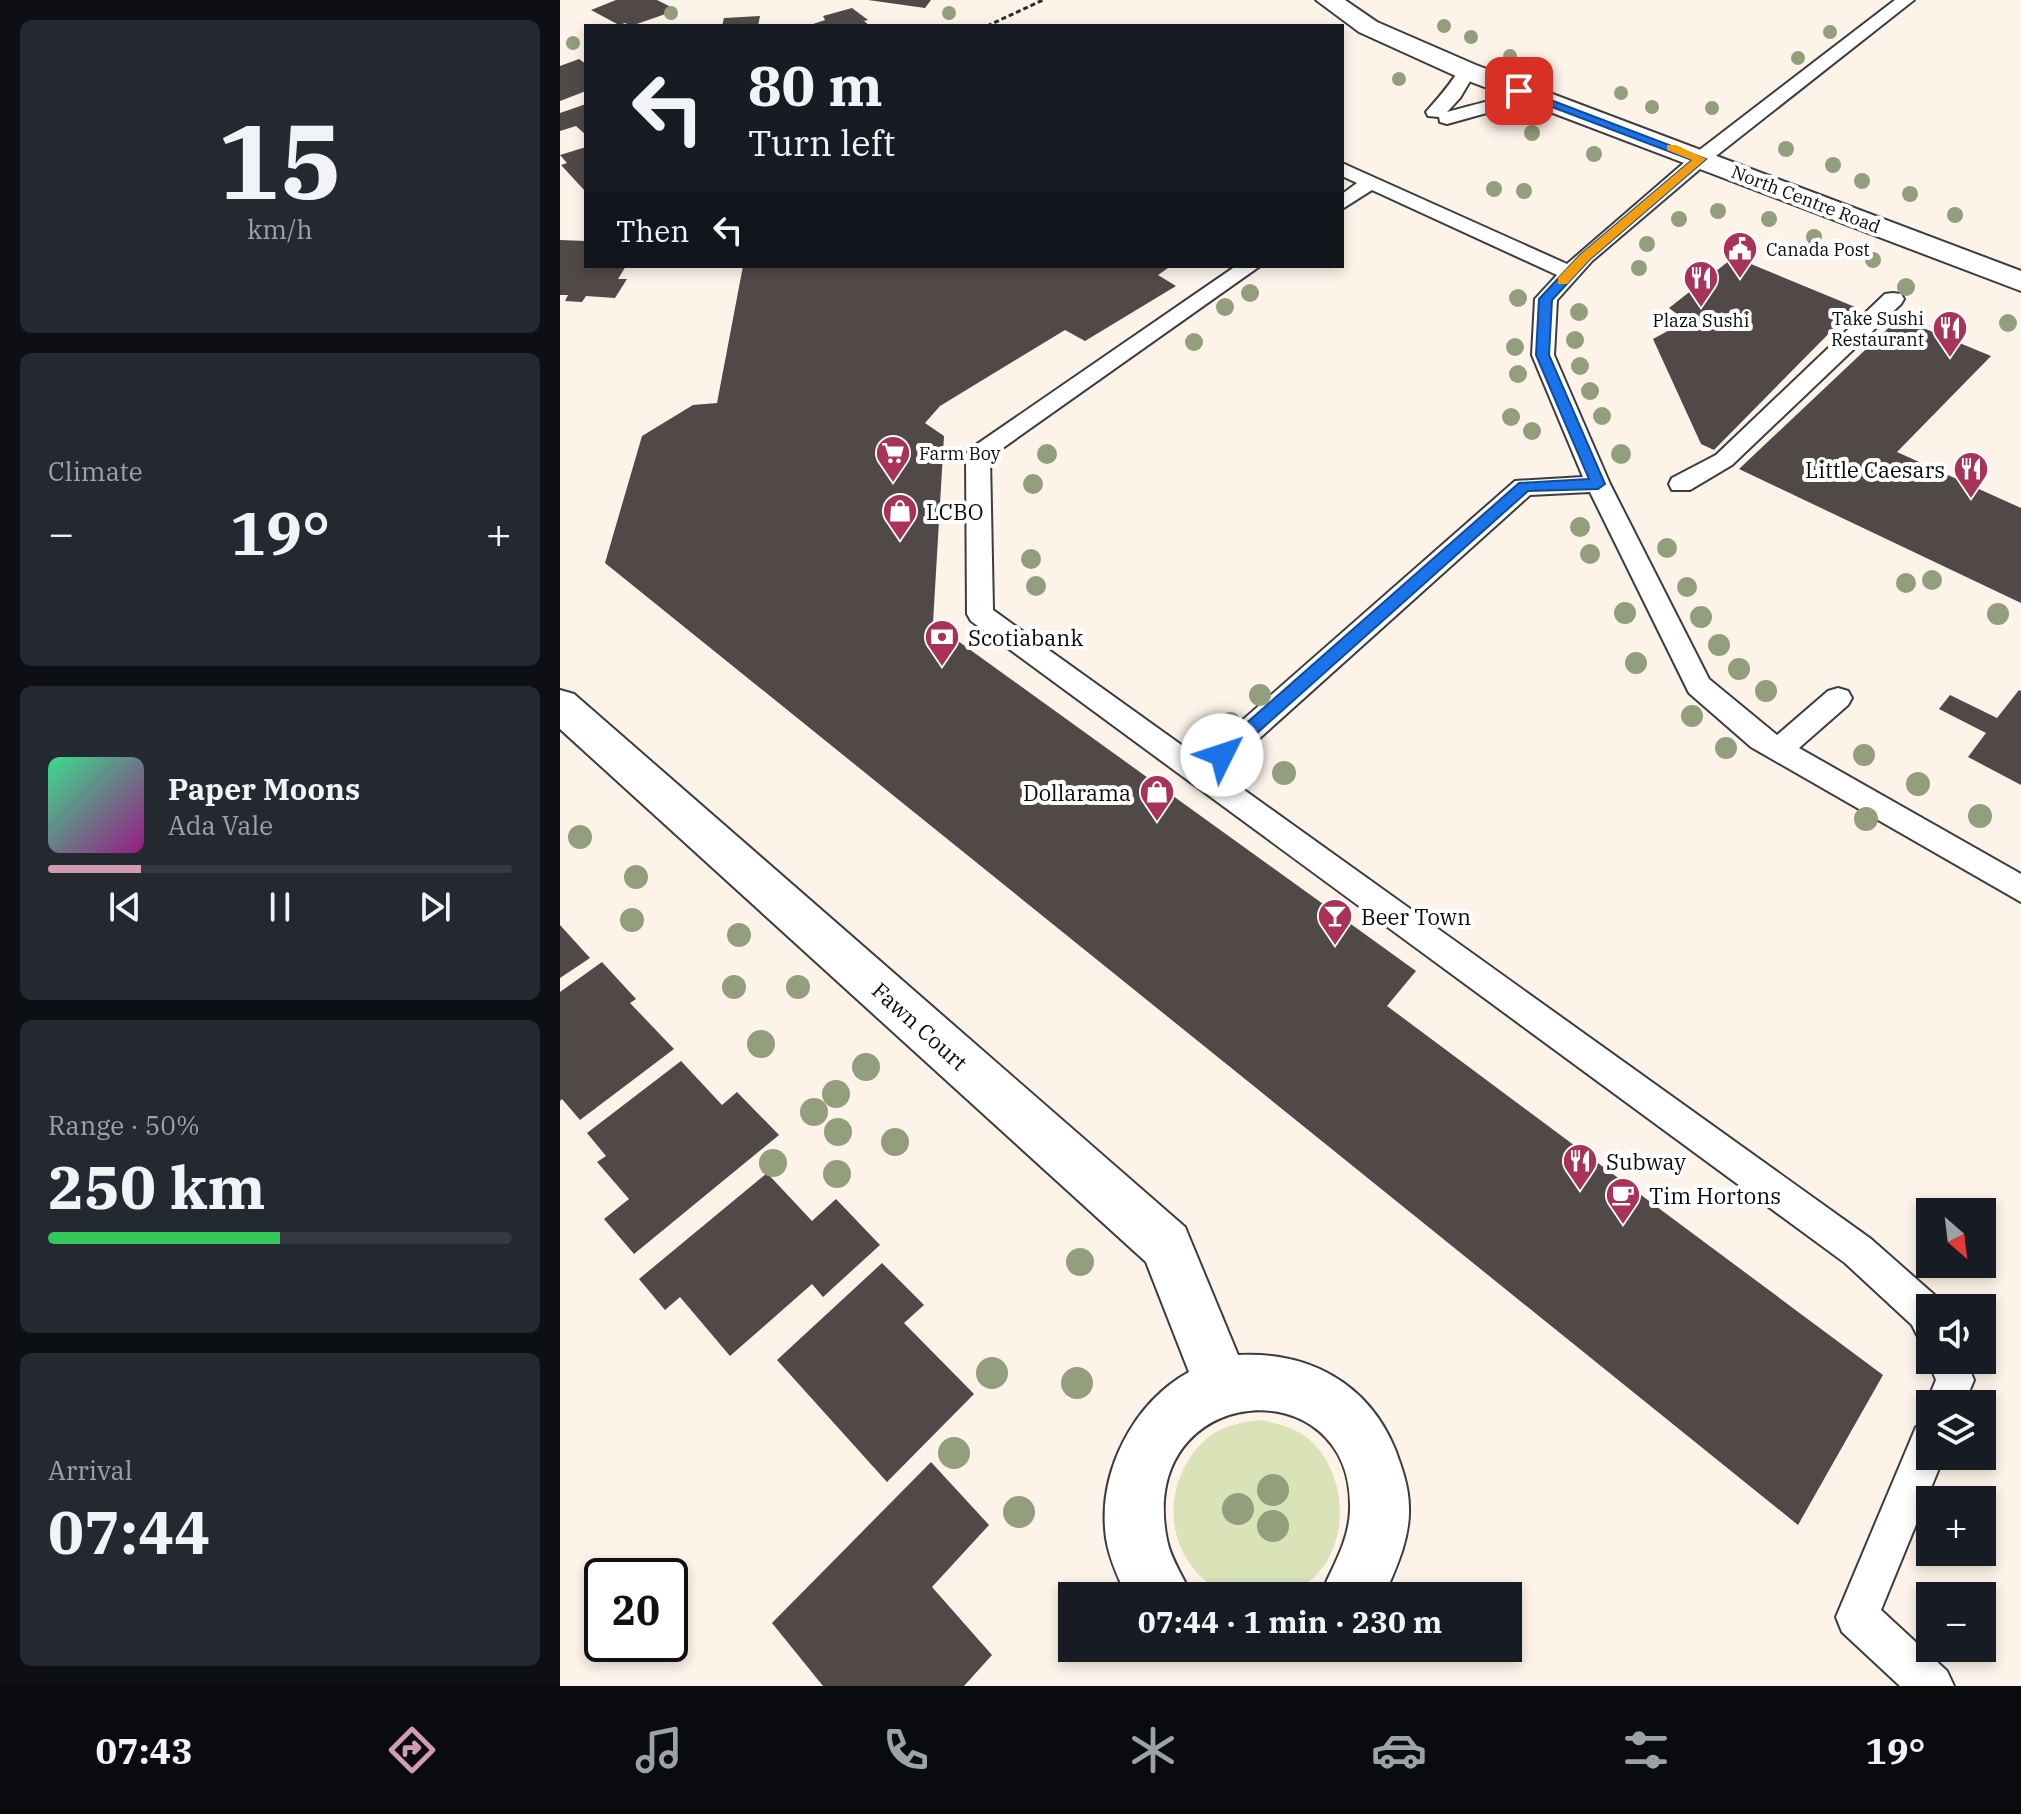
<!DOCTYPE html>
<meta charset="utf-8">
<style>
:root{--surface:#171b24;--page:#242831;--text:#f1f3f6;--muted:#9ea1a6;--line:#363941;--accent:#d19caf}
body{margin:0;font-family:"IBM Plex Serif",serif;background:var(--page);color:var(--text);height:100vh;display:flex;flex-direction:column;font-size:30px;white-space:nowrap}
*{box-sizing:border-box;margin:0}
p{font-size:26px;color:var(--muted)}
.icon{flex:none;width:44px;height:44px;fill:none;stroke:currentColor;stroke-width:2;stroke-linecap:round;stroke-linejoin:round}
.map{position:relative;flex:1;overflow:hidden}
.sheet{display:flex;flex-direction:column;gap:20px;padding:20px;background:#0d0f14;width:560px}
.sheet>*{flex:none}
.top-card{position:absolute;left:24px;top:24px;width:760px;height:244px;border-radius:0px;box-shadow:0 4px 12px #0003;background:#171b24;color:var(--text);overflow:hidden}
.needle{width:52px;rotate:152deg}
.fabs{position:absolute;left:1356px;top:1198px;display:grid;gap:16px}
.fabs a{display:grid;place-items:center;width:80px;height:80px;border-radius:0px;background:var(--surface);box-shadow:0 4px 12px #0003;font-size:40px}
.speed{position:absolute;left:24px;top:1558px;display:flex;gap:16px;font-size:40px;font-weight:700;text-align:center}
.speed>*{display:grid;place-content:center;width:104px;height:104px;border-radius:50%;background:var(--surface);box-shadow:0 4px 12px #0003;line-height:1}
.speed .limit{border:4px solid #111;border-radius:12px;background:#fff;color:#111}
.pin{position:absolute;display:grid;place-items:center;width:68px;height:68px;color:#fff;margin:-34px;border-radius:16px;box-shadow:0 4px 12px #0006}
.me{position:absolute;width:88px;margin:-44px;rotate:49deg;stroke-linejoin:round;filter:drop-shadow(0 0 6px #0008)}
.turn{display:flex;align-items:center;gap:28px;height:168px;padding:0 32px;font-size:36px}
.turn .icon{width:104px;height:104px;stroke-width:2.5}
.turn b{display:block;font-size:56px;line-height:68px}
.then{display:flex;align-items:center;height:76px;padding:0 32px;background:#0003;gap:16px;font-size:30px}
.big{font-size:60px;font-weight:700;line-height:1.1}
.sheet .card{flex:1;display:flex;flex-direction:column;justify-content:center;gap:12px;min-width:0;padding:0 28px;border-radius:12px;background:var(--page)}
.sheet .dial{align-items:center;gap:0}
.dial b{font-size:104px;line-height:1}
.song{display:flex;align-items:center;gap:24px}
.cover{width:96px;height:96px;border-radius:12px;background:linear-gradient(135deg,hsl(150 70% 55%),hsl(310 70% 35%))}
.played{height:8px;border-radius:4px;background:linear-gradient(90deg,var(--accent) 20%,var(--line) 20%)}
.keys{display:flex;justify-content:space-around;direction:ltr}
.heat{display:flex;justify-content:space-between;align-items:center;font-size:44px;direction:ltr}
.charge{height:12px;border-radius:6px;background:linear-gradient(90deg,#34c759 50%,var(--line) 0)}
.trip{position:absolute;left:498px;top:1582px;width:464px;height:80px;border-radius:0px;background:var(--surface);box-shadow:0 4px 12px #0003;font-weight:700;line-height:80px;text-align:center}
.dock{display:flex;height:128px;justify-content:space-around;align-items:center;background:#090b0e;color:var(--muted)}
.dock .icon{width:56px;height:56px}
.dock .on{color:var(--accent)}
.dock b{font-size:36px;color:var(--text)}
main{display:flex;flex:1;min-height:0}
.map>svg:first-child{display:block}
.green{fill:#dae2b8}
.building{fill:#514948}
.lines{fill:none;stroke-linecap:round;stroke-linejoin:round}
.service-casing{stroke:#3d3d3d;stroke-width:4}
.minor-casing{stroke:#3d3d3d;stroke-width:4}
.tertiary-casing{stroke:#3d3d3d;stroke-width:4}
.path{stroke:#2c2c2c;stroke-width:3;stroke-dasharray:5 3;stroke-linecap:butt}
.service{fill:#fff;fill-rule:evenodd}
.minor{fill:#fff;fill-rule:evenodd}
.tertiary{fill:#fff;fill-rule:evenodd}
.tree{fill:#939e7c}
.route{fill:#1a73e8;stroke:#114b97;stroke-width:2}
.slow{fill:#f59e0b}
.labels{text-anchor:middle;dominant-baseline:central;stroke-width:8;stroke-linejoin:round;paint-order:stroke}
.far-street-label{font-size:18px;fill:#0a0a0a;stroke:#fff}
.far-poi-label{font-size:18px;fill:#0a0a0a;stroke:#fff;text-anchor:start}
.poi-label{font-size:22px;fill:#0a0a0a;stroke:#fff;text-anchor:start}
.street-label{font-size:22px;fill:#0a0a0a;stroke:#fff}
</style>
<main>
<section class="sheet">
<div class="card dial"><b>15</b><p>km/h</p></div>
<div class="card"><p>Climate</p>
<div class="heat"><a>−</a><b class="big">19°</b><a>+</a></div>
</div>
<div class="card">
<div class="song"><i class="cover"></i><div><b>Paper Moons</b><p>Ada Vale</p></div></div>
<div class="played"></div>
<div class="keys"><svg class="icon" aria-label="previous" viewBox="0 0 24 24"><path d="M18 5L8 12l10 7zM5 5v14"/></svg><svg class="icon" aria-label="pause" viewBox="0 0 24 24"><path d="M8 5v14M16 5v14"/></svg><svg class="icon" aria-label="next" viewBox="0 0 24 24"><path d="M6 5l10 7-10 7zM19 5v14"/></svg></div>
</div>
<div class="card"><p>Range · 50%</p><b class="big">250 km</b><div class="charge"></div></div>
<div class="card"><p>Arrival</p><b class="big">07:44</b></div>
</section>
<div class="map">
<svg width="1461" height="1686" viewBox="0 0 1461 1686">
<rect width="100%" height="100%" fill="#fdf3e9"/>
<path class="green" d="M701,1420C719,1424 737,1428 751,1441C794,1481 790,1567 732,1592C718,1598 704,1596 690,1596C658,1596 637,1579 623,1552C603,1514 616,1462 650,1436C665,1425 683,1422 701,1420Z"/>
<g class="building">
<path d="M56,0H97L117,10L71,26L65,23L59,25L31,10Z"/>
<path d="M308,0H371L365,8Z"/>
<path d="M292,8L308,20L304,21L310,26H247L265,20L263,16Z"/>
<path d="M200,16L198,26H162L164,18Z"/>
<path d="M19,59L26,64V91L0,101V66Z"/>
<path d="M26,104V135L16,126L0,131V113Z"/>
<path d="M26,147V192L1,165L7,163L0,155Z"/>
<path d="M0,240L26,241V266H66L58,279H67L55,298L26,296L22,302L5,301L8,295H0Z"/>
<path d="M1174,257L1295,307L1154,450L1141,444L1093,339L1126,321L1109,308Z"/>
<path d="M183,266H611L598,275L616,286L525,341L505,330L380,406L365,423L384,436L373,623L856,971L827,1006L1323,1375L1238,1525L45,563L82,436L133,405L157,403Z"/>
<path d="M1339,318L1431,356L1337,452L1461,508V603L1179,469Z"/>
<path d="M1459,690L1461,691V785L1408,757L1426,733L1379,709L1390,695L1437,718Z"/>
<path d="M0,925L30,958L0,978Z"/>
<path d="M42,962L76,999L70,1003L114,1049L20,1120L2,1099L0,1101V992Z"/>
<path d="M121,1061L162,1105L177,1092L219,1135L74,1254L44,1219L69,1199L37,1162L46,1156L27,1133Z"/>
<path d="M207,1173L252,1221L276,1199L320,1245L263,1297L252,1284L170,1356L120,1297L105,1310L79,1279Z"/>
<path d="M322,1263L364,1305L344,1323L414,1394L327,1482L217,1360Z"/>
<path d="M371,1462L429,1525L372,1587L432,1655L404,1686H263L212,1623Z"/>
</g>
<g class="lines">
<defs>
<g id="service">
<path d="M1335,0H1354L1147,163L1032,261L997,300L994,355L1050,484L1149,679L1217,735L1268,691L1278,688L1288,691L1292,698L1288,705L1239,748L1461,874V902L1191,747L1129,693L1030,492L970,495L672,763L662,766L652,763L648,755L652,747L955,481L1023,477L972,355L975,299L997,275L812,190L782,209V194L797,183L782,176V163L1007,264L1133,155Z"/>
<path d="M907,66L916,71L900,98L887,112C908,107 974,85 990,100L981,106L941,109L887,124L880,122L879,117L868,116L866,112C879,97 890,85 901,67Z"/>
<path d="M676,266H700L430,457L433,610L1311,1239L1379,1299L1383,1308H1370V1341L1357,1335L1352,1325L1285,1263L411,621L407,614L406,454L410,449Z"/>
<path d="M1333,293L1341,294L1344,299L1341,304L1172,465L1130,490H1112L1109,484L1112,478L1156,455L1325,294Z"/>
<path d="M1370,1355V1360H1406L1414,1380L1404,1404H1370V1415L1366,1404L1376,1380L1368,1360Z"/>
<path d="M1370,1421V1456H1384L1321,1610L1387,1671L1394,1686H1340L1282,1632L1276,1617L1356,1427Z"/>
</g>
<path id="minor" d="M0,690L14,694L625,1227L678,1355C748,1351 808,1383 835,1449C842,1468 849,1487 849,1508C850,1539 836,1568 824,1596H760C772,1567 789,1542 790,1510C795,1365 575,1381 607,1540C611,1560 624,1578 632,1596H567C558,1578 549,1558 546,1538C537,1473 573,1403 629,1372L586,1262L0,729Z"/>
<path id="tertiary" d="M756,0H785L817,22L916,65L1461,271V291L898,77L799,32Z"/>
</defs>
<use href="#service" class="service-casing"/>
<use href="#minor" class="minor-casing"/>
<use href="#tertiary" class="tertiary-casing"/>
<path class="path" d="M427,26L483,0"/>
<use href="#service" class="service"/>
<use href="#minor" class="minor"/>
<use href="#tertiary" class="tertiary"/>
</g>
<g class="tree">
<circle cx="111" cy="13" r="7"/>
<circle cx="389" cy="13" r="7"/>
<circle cx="884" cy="26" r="7"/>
<circle cx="1270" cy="32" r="7"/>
<circle cx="911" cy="37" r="7"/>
<circle cx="13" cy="43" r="7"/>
<circle cx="950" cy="56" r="7"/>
<circle cx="1238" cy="58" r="7"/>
<circle cx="839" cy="79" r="7"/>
<circle cx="1061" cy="93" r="7"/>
<circle cx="1092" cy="107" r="7"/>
<circle cx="1152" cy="108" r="7"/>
<circle cx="972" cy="133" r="8"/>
<circle cx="1226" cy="149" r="8"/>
<circle cx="1034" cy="154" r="8"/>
<circle cx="1273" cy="165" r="8"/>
<circle cx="1302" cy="181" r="8"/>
<circle cx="934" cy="189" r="8"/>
<circle cx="964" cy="191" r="8"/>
<circle cx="1350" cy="194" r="8"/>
<circle cx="1158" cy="211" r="8"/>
<circle cx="1395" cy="215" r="8"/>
<circle cx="1119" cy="219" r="8"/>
<circle cx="1209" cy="219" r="8"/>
<circle cx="1254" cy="237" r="8"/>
<circle cx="1087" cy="244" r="8"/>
<circle cx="1313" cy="260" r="8"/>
<circle cx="1079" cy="268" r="8"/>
<circle cx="1346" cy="287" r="9"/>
<circle cx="690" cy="293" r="9"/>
<circle cx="958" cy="298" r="9"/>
<circle cx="665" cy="307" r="9"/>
<circle cx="1019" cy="312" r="9"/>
<circle cx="1448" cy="323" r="9"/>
<circle cx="1015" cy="340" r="9"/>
<circle cx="634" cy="342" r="9"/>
<circle cx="955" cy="347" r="9"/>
<circle cx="1020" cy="366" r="9"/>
<circle cx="958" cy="374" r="9"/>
<circle cx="1030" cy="391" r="9"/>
<circle cx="1042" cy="416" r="9"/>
<circle cx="951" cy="417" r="9"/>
<circle cx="972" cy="431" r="9"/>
<circle cx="487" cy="454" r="10"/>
<circle cx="1061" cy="454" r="10"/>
<circle cx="473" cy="484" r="10"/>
<circle cx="1020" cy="527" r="10"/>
<circle cx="1107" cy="548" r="10"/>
<circle cx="1030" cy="554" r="10"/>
<circle cx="471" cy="559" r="10"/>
<circle cx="1372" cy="580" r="10"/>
<circle cx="1346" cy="583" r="10"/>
<circle cx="476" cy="586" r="10"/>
<circle cx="1127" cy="587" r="10"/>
<circle cx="1065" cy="613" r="11"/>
<circle cx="1438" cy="614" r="11"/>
<circle cx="1141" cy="617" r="11"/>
<circle cx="1159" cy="645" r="11"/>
<circle cx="1076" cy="663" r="11"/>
<circle cx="1179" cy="669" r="11"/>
<circle cx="1206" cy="691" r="11"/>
<circle cx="700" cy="695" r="11"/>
<circle cx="1132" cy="716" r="11"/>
<circle cx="670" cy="723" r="11"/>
<circle cx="1166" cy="748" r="11"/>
<circle cx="1304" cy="755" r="11"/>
<circle cx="724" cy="773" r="12"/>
<circle cx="1358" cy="784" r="12"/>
<circle cx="1420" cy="816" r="12"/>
<circle cx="1306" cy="819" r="12"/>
<circle cx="20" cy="837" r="12"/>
<circle cx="76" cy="877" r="12"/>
<circle cx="72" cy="920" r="12"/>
<circle cx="179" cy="935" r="12"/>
<circle cx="174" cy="987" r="12"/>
<circle cx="238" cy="987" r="12"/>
<circle cx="201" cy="1044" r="14"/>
<circle cx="306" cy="1067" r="14"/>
<circle cx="276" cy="1094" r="14"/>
<circle cx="254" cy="1112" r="14"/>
<circle cx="278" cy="1132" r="14"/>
<circle cx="335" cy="1142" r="14"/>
<circle cx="213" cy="1163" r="14"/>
<circle cx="277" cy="1174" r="14"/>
<circle cx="520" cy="1262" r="14"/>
<circle cx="432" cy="1373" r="16"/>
<circle cx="517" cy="1383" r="16"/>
<circle cx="394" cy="1453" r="16"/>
<circle cx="713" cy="1490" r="16"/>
<circle cx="678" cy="1509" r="16"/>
<circle cx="459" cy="1512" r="16"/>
<circle cx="713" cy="1526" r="16"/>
</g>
<path class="route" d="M959,88L1146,159L1029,260L992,300L989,355L1045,484L1038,489L968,491L668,759H656L653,755L656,750L959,483L1029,479L976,355L979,299L1020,255L1132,160L955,93V89Z"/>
<path class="slow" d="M1107,145H1116L1146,159L1029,260L1007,284H998V278L1020,255L1132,160L1107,150Z"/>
<defs>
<symbol id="civic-pin" viewBox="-11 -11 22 30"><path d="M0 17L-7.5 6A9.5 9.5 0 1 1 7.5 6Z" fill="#a93259" stroke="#fff"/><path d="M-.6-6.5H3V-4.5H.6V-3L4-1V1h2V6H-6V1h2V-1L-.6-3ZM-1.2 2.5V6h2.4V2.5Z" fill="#fff"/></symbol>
<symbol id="restaurant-pin" viewBox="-11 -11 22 30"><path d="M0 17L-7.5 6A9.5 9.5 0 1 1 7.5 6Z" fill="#a93259" stroke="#fff"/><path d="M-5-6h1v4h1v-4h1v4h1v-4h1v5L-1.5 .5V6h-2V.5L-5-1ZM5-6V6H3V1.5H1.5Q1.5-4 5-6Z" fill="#fff"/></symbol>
<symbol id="supermarket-pin" viewBox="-11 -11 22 30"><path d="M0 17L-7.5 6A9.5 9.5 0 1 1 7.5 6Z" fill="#a93259" stroke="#fff"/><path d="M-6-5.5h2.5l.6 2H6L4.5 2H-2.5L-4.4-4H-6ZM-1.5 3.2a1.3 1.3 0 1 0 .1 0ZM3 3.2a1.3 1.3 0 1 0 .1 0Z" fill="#fff"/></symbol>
<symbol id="shop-pin" viewBox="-11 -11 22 30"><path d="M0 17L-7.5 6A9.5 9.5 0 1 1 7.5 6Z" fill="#a93259" stroke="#fff"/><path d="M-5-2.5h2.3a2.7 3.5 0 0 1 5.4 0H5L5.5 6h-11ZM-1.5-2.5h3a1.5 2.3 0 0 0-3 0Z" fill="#fff"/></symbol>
<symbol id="bank-pin" viewBox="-11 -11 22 30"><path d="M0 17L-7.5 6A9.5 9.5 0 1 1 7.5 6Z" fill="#a93259" stroke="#fff"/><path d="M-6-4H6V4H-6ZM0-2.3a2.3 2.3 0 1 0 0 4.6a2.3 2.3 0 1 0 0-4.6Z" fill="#fff"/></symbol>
<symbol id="bar-pin" viewBox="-11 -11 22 30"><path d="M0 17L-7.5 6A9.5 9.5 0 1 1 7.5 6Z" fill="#a93259" stroke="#fff"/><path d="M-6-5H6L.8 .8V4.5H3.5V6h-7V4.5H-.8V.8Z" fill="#fff"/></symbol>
<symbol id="cafe-pin" viewBox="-11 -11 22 30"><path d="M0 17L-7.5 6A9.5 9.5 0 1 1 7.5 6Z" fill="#a93259" stroke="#fff"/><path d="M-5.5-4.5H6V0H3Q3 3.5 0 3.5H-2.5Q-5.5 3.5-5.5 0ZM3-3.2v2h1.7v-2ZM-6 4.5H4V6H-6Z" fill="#fff"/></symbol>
</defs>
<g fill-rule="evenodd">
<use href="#civic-pin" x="1160" y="229" width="40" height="54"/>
<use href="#restaurant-pin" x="1121" y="258" width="40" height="54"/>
<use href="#restaurant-pin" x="1370" y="308" width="40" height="54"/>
<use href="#supermarket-pin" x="313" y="433" width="40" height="54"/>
<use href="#restaurant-pin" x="1391" y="449" width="40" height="54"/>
<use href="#shop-pin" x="320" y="491" width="40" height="54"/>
<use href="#bank-pin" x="362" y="617" width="40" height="54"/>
<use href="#shop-pin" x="577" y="772" width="40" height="54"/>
<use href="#bar-pin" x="755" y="896" width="40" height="54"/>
<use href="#restaurant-pin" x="1000" y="1141" width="40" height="54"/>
<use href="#cafe-pin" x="1043" y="1175" width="40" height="54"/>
</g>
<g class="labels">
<g class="far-street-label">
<text transform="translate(1246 199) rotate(21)">North Centre Road</text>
</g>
<g class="far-poi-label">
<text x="1206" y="249">Canada Post</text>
<text x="1364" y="318" text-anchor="end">Take Sushi<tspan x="1364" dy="21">Restaurant</tspan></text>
<text x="1141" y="320" text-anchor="middle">Plaza Sushi</text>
<text x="359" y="453">Farm Boy</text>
</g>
<g class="poi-label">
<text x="1385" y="469" text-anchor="end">Little Caesars</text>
<text x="366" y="511">LCBO</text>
<text x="408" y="637">Scotiabank</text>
<text x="571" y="792" text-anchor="end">Dollarama</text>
<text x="801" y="916">Beer Town</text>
<text x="1046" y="1161">Subway</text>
<text x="1089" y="1195">Tim Hortons</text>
</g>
<g class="street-label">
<text transform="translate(360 1026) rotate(42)">Fawn Court</text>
</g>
</g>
</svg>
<div class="fabs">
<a><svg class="needle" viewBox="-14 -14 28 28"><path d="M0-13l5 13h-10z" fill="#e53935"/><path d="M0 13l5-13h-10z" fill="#9ea1a6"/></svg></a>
<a><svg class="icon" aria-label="sound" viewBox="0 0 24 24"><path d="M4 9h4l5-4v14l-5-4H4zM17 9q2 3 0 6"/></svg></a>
<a><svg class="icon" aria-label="layers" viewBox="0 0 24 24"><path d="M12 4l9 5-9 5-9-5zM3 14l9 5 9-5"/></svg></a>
<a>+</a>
<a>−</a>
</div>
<div class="speed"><div class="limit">20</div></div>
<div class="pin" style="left:959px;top:91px;background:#d93025"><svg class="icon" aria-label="arrive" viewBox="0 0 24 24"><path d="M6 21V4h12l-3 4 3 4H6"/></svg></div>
<svg class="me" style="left:662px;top:755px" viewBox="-20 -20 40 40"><circle r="19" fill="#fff"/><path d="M0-13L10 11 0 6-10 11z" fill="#1a73e8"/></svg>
<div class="trip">07:44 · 1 min · 230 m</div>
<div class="top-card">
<div class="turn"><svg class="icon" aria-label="left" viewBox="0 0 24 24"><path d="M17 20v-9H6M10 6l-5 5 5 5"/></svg><div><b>80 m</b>Turn left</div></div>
<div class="then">Then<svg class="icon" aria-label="left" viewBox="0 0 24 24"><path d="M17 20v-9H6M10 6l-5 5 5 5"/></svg></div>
</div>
</div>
</main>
<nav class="dock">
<b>07:43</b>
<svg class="icon on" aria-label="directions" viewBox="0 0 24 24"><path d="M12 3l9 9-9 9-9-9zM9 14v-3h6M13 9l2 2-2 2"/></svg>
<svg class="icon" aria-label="music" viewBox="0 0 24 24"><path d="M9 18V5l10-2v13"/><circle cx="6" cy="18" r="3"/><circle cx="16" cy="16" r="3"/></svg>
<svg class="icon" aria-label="phone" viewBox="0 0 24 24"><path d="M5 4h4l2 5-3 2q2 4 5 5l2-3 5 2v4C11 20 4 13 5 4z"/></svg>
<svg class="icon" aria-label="climate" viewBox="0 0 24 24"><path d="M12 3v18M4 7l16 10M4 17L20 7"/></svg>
<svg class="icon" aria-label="car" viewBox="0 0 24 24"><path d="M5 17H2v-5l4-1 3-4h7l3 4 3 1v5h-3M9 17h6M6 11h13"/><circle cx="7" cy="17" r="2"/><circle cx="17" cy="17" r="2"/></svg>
<svg class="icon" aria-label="filters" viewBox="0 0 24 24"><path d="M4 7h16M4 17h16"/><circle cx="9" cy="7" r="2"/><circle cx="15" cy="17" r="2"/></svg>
<b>19°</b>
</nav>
